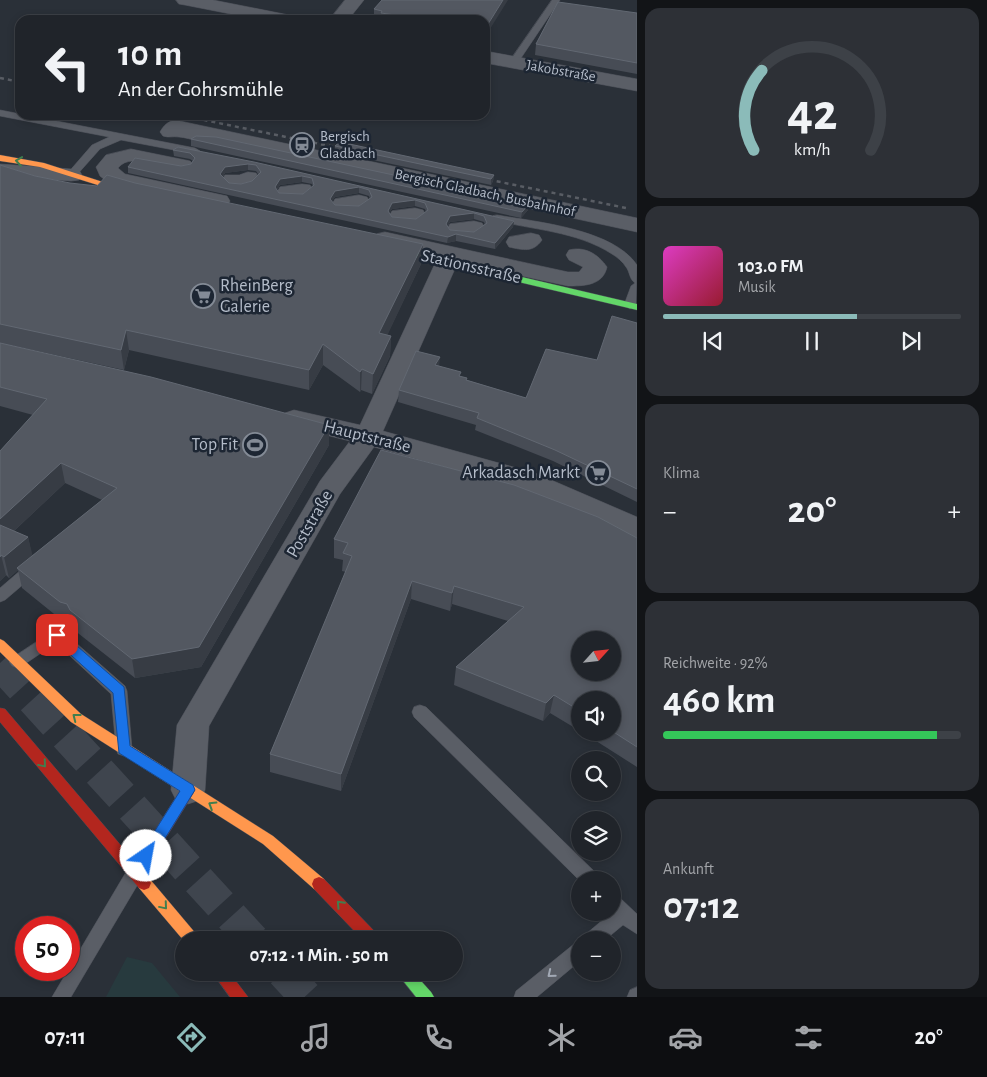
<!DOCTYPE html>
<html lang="de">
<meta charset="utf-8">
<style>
:root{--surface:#20242a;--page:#2d3036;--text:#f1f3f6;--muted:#a2a4a8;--line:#3d4147;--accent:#8bbbb9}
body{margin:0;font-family:"Alegreya Sans",sans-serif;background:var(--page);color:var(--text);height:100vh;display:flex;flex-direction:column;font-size:19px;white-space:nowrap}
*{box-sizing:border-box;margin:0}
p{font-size:16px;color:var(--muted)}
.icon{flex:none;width:28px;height:28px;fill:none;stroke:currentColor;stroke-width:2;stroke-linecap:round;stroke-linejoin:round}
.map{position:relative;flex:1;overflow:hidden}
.drawer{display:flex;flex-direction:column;gap:8px;padding:8px;background:#121417;width:350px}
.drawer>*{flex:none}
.hud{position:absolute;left:15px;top:15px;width:475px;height:105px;border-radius:15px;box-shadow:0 2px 8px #0003,0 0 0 1px var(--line);background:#20242a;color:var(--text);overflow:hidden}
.needle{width:32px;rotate:63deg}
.fabs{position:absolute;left:571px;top:631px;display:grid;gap:10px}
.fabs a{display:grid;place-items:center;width:50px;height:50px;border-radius:50%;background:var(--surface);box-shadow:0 2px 8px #0003,0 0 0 1px var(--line);font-size:25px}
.speed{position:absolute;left:15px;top:916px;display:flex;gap:10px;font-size:25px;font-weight:700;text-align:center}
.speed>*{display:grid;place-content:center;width:65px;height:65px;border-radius:50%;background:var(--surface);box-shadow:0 2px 8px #0003,0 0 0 1px var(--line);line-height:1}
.speed .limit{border:8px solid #d22;background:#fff;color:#111}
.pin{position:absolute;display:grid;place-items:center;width:42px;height:42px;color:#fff;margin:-21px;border-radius:10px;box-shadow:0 2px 8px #0006}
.me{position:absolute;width:55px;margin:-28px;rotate:33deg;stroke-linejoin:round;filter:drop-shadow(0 0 4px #0008)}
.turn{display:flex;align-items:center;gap:18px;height:105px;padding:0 20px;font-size:22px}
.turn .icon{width:65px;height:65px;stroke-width:2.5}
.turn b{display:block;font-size:35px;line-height:42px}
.big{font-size:38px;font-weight:700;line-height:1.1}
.drawer .tile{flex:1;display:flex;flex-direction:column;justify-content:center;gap:8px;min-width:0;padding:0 18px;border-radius:15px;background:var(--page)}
.drawer .dial{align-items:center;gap:0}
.dial svg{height:130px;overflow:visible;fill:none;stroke:var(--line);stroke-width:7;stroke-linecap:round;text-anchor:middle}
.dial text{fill:var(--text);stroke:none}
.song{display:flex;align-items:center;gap:15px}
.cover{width:60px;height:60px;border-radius:8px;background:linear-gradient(135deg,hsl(310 70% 55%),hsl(350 70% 35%))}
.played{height:5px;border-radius:2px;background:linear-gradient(90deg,var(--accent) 65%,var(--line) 65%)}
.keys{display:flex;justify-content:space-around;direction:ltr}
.heat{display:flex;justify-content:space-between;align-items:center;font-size:28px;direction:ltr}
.charge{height:8px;border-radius:4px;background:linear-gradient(90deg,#34c759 92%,var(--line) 0)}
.trip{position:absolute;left:175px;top:931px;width:288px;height:50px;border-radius:25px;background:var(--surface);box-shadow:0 2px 8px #0003,0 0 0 1px var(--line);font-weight:700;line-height:50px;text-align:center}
.dock{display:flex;height:80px;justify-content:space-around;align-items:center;background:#0d0e11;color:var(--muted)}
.dock .icon{width:35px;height:35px}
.dock .on{color:var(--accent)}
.dock b{font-size:22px;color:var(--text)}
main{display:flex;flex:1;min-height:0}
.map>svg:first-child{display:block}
.green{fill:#273a3e}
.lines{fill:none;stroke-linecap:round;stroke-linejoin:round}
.secondary-tunnel{stroke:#3f454e;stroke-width:33;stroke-dasharray:33 16;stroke-linecap:butt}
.lane-casing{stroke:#484c55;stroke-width:1}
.street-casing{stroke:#484c55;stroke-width:1}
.fast-casing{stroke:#484c55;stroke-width:1}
.slow-casing{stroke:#484c55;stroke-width:1}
.jam-casing{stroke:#484c55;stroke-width:1}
.lane{fill:#5a5e66;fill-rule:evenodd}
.street{fill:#5a5e66;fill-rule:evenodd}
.fast{fill:#63d668;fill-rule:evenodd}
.slow{fill:#ff974d;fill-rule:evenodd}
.jam{fill:#b3261e;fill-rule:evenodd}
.rail{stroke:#595d64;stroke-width:2.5;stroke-dasharray:4 4;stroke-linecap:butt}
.wall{fill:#474c55;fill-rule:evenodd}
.shaded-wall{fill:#373c44}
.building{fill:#535861;stroke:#626872;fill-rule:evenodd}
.oneway{stroke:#407e4e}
.oneway2{stroke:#a2a9b5}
.route{fill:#1a73e8;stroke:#114b97}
.labels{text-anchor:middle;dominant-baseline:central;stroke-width:5;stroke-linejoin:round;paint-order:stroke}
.far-street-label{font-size:15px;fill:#b4bcc9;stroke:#1d2633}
.far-poi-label{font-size:15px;fill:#b4bcc9;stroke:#1d2633;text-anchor:start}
.street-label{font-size:18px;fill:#b4bcc9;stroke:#1d2633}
.poi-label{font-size:18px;fill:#b4bcc9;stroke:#1d2633;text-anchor:end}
</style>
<main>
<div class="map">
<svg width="637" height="997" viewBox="0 0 637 997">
<rect width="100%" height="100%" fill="#2a3038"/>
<path class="green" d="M127,957L152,963L180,997H106Z"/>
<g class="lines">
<g class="secondary-tunnel">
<path d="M0,663L253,940"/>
<path d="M283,972L306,997"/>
</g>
<defs>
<g id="lane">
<path d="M552,0H560L517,64H511L509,62Z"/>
<path d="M0,110L195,148L200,151L195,154L121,140L100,149L75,177L71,178L66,175L92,145L109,137L0,116Z"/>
<path d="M497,215C537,222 613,229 637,265L636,305L630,309L624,305L631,286L635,283C629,279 630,272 626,267C623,262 617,257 612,254C576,231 533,230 493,220V216Z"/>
<path d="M34,562L39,563L41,567L39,571L5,600L0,602V588L29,563Z"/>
<path d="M65,623L70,625L73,629L67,635L125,686L127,691L132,749L130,754L124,756L118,754L116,749L111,694L56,643L22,666L17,668L12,666L9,662L12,658Z"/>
<path d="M420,705L426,707L597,874L600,880L580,881L414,717L412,712L414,707Z"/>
<path d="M135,865L141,867L144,873L141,879L71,997H52L129,867Z"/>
<path d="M612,894L618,896L637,914V934L623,925L605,940H583L586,934L612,912Z"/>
<path d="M580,941V961L537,997H514L516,991L574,944Z"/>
<path d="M637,987V997H627L630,990Z"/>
</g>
<g id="street">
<path d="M176,0H213L289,15L295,16L298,20H261L185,5L179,4Z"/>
<path d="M345,0H364L348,20H329Z"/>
<path d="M485,51L637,79V91L485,63Z"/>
<path d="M175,120L637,218V232L216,141C203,145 192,138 179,137C173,136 169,138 163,136L160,132C164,125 167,122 175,120Z"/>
<path d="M131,149L190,161L194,165L190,169C170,175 133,149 118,168L125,174L227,196L230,201L227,206L219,208L110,184L100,176L96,167L106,155Z"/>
<path d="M0,164L71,169L79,170L82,175L79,180L71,181L0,176Z"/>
<path d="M248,172L256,173L259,178C250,190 232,194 222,180L225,175H239Z"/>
<path d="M302,184L310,185L313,190C304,203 294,200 280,197L277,192L280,187Z"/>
<path d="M359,195L367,197L370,202C361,215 349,212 335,209L332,204L335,199Z"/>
<path d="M415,208L423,210L426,215C417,228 406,224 392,221L389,216L392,211Z"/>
<path d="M474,221L482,223L485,228C475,242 465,237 450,234L447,229L450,224Z"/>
<path d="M385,232L568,272H579L583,267L569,260L566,255L569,250C585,246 598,254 607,267C603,286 583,286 568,286L458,262L383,431L535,473L637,517V539L516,487L374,447L340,494L209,726L205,790L200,800L188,804L176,800L171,790L177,725L320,481L350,441L285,425L281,419L285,413L294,410L360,425L438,257L377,244L374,239L377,234Z"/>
<path d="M531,233L539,235L542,240C533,253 523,250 509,247L506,242L509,237Z"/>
</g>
<g id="fast">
<path d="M386,245L637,304V310L383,250V246Z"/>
<path d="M396,972H413L431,992L434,997H416Z"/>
</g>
<g id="slow">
<path d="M0,155L44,163L140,194L136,197L40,167L0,161Z"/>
<path d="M0,639L4,641L81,714L273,836L324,879L326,884L324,889L319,891L314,889L263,844L71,722L0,652Z"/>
<path d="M144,876L149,878L197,935L199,940L184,941L139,888L137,883L139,878Z"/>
</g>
<g id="jam">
<path d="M0,708L5,709L135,862L183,786L188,784L193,786L195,790L193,794L144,873L151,883L149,888L144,890L139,888L0,722Z"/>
<path d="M319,877L324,879L378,935L380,940H363L314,889L312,884L314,879Z"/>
<path d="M212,972H229L248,997H230Z"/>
</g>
</defs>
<use href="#lane" class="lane-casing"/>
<use href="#street" class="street-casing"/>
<use href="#fast" class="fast-casing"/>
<use href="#slow" class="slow-casing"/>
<use href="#jam" class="jam-casing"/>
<use href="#lane" class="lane"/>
<use href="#street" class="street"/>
<use href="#fast" class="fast"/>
<use href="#slow" class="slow"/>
<use href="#jam" class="jam"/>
<g class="rail">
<path d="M0,78L20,82"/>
<path d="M180,115L349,150"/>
<path d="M481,178L626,208"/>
</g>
</g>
<g class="wall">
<path d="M374,9L485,20H381V19L374,18Z"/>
<path d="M637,13V74L535,55L536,44Z"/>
<path d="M191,139L529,204L528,210L521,218L191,146Z"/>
<path d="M335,146L494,175L493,181L491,185L335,152Z"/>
<path d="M178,147L514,221L513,227L495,249L456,241L447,243L128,173V167L181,166L191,164L193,161L190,159L174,156L173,150ZM248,170L256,171L258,174L252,181L241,184L229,183L223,177L225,173ZM302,182L312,184L313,186L303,194L279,193L277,190L280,185ZM359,193L369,196L370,199L359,206L335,205L332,201L335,197ZM415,206L425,209L426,212L416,219L392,217L389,213L392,209ZM474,219L484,222L485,225L474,232L450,230L448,226L450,222Z"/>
<path d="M0,165L35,176L421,264L387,335L391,336L390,356L372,394L361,390L360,392L323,365L309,390L129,350L124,370L5,344L329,425V445L201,667L135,678L74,630L72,624L64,622L22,588L18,570L9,578L6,575L0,581V451L33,415L0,406ZM65,483L102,500L32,556L28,537L14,531Z"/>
<path d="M637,323V502L553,461L475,430L476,425L398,402L399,390L439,366L467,380L526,398L597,360Z"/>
<path d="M637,538V767L582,732H612V700H580V731L550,713L543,721L454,685L456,667L508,621L452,604L450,611L411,599L341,791L270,772V754L346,572L342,571L343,560L334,558V539Z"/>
</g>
<g class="shaded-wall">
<path d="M503,0H508L485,37V29Z"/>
<path d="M248,164V170L225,173L220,180V174L225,167Z"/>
<path d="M494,175L493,181L491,185V179Z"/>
<path d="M302,176V182L280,185L275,193V187L280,179Z"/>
<path d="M359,187V193L335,197L330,205V199L335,191Z"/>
<path d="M415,200V206L392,209L387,217L388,211L392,203Z"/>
<path d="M529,204L528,210L521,218L522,212Z"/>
<path d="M474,213V219L450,222L445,230L446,224L450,216Z"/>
<path d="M514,221L513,227L495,249V243Z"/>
<path d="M456,234V241L447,243L448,237Z"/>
<path d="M423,244L421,264L379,353V333Z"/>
<path d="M126,330L129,350L124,370L121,350Z"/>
<path d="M391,336L390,356L372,394L373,374Z"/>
<path d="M323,344V365L309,390V370Z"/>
<path d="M440,357L439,369L435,365Z"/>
<path d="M362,369L361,390L360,392V372Z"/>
<path d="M329,425V445L201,667L135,678L132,659Z"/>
<path d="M61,463L65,483L1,543L0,540V519Z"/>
<path d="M28,537L33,557L17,568L18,570L9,578L4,557Z"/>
<path d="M1,555L6,575L0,581V557Z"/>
<path d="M412,581L411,599L341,791V774Z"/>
<path d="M454,586L452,604L450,611L452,593Z"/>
<path d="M554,695L550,713L543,721L546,703Z"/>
</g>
<g class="building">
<path d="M382,0H503L485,29V20H412L408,19L409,17L381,13L382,11L374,9Z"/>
<path d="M558,2L637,13V63L536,44Z"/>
<path d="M196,136L216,137L529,204L522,212L191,139Z"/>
<path d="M340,142L494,175L491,179L335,146Z"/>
<path d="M178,147L254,162L514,221L495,243L456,234L448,237L128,167L135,158L181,166L191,164L195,158L190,153L173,150ZM248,164L256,165L261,172L252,181L241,184L229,183L220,174L225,167ZM302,176L312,178L314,185L303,194L279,193L275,187L280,179ZM359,187L369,190L372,197L359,206L335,205L330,199L335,191ZM415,200L425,203L428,210L416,219L392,217L388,211L392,203ZM474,213L484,216L487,223L474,232L450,230L446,224L450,216Z"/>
<path d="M0,165L35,176L70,183L97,186L107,175L135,183L423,244L379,333L391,336L373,374L362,369L360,372L323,344L309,370L126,330L121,350L0,324Z"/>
<path d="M612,316L637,323V489L555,450L477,418L479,413L399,390L416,351L440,357L435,365L461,372L459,376L467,378L466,380L526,398L546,349L597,360Z"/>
<path d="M0,343L151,377L329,425L199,647L132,659L70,610L67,604L60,602L17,568L117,488L61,463L0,519V451L47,399L0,387Z"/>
<path d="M381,450L514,485L598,517L637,538V747L612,731V700H580V711L554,695L546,703L456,667L524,607L454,586L452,593L412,581L341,774L270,754L352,556L343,553L348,543L334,539ZM580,640H612V672H580Z"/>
<path d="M0,525L28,537L4,557L1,555L0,557Z"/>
</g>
<defs><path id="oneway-chevron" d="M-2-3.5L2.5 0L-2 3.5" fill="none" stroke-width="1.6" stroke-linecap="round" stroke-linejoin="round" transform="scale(1.25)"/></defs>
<g class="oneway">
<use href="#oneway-chevron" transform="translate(19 161) rotate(-172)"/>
<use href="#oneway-chevron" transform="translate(76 717) rotate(-142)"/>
<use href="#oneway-chevron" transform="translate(43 764) rotate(50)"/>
<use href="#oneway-chevron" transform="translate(212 805) rotate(-148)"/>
<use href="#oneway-chevron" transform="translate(340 904) rotate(-133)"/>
<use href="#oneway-chevron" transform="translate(164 906) rotate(50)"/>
</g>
<use class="oneway2" href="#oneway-chevron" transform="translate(551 974) rotate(141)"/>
<path class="route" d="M57,630L61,632L124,687L130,746L193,785L195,790L151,861L146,862L141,861L139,856L180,791L119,753L113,693L52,638L51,635L52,632Z"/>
<defs>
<symbol id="station-ring" viewBox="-11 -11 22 22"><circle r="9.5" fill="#1d2633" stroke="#848b96" stroke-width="1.5"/><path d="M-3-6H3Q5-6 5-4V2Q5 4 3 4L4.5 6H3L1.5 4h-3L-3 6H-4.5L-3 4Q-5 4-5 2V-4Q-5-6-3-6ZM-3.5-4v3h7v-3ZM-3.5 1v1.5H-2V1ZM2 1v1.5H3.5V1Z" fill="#848b96"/></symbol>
<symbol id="supermarket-ring" viewBox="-11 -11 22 22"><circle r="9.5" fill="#1d2633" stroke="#848b96" stroke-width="1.5"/><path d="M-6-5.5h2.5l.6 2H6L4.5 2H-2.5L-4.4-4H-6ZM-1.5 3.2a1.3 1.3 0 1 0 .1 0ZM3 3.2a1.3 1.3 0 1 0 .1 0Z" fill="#848b96"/></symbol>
<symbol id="stadium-ring" viewBox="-11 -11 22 22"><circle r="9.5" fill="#1d2633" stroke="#848b96" stroke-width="1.5"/><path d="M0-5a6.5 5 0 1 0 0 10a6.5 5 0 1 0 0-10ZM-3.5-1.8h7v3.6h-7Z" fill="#848b96"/></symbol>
</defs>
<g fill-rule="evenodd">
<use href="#station-ring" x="288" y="131" width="28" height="28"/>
<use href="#supermarket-ring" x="189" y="282" width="28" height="28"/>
<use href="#stadium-ring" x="241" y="431" width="28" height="28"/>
<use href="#supermarket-ring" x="584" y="459" width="28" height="28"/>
</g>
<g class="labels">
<g class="far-street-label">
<text transform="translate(561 71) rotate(10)">Jakobstraße</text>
<text transform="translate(485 193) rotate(12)">Bergisch Gladbach, Busbahnhof</text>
</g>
<g class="far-poi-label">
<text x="320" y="136">Bergisch<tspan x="320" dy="17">Gladbach</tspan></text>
</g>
<g class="street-label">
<text transform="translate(471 267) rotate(13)">Stationsstraße</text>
<text transform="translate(367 437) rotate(14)">Hauptstraße</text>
<text transform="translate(310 524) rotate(-60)">Poststraße</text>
</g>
<g class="poi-label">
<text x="220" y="286" text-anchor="start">RheinBerg<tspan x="220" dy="21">Galerie</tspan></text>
<text x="238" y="445">Top Fit</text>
<text x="580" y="473">Arkadasch Markt</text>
</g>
</g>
</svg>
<div class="fabs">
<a><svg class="needle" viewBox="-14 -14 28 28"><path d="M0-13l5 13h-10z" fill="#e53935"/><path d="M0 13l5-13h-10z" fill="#a2a4a8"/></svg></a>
<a><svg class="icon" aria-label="sound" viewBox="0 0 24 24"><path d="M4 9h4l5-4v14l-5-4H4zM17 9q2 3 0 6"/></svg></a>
<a><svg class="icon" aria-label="search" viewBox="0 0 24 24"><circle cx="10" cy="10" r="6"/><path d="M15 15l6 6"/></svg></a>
<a><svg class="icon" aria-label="layers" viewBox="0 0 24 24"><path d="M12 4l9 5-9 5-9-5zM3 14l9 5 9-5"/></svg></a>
<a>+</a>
<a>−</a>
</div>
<div class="speed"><div class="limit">50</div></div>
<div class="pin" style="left:57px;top:635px;background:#d93025"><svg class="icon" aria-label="arrive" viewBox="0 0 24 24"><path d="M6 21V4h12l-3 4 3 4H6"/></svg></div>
<svg class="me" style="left:146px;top:856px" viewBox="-20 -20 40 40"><circle r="19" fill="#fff"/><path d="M0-13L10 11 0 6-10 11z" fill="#1a73e8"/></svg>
<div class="trip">07:12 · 1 Min. · 50 m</div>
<div class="hud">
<div class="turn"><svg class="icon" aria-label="left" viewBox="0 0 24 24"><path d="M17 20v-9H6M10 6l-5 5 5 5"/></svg><div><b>10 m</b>An der Gohrsmühle</div></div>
</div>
</div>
<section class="drawer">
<div class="tile dial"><svg viewBox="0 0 100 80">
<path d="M14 69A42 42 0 1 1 86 69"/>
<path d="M14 69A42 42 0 0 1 19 20" stroke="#8bbbb9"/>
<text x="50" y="56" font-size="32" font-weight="700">42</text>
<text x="50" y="72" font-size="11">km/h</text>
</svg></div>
<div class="tile">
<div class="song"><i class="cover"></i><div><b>103.0 FM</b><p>Musik</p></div></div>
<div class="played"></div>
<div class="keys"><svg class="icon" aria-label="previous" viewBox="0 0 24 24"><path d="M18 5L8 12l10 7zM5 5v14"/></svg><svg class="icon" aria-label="pause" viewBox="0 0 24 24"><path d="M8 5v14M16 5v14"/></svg><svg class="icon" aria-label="next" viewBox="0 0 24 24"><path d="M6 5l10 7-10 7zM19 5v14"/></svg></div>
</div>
<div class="tile"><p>Klima</p>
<div class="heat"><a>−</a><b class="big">20°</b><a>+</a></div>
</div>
<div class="tile"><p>Reichweite · 92%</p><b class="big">460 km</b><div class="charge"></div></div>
<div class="tile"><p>Ankunft</p><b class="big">07:12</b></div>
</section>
</main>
<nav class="dock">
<b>07:11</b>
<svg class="icon on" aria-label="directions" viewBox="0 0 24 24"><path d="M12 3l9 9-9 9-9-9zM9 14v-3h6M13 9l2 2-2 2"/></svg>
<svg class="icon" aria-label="music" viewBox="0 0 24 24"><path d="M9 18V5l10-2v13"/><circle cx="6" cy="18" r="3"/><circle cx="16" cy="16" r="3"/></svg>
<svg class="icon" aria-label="phone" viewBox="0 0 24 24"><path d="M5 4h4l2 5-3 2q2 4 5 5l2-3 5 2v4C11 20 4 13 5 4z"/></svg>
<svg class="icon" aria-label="climate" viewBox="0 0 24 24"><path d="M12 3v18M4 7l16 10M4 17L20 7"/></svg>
<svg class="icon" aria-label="car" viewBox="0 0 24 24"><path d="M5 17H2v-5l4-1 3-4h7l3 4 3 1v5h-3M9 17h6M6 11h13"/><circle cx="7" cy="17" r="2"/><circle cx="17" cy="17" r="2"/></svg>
<svg class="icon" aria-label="filters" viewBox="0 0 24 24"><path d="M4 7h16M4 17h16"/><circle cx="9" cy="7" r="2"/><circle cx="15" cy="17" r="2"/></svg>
<b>20°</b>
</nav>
